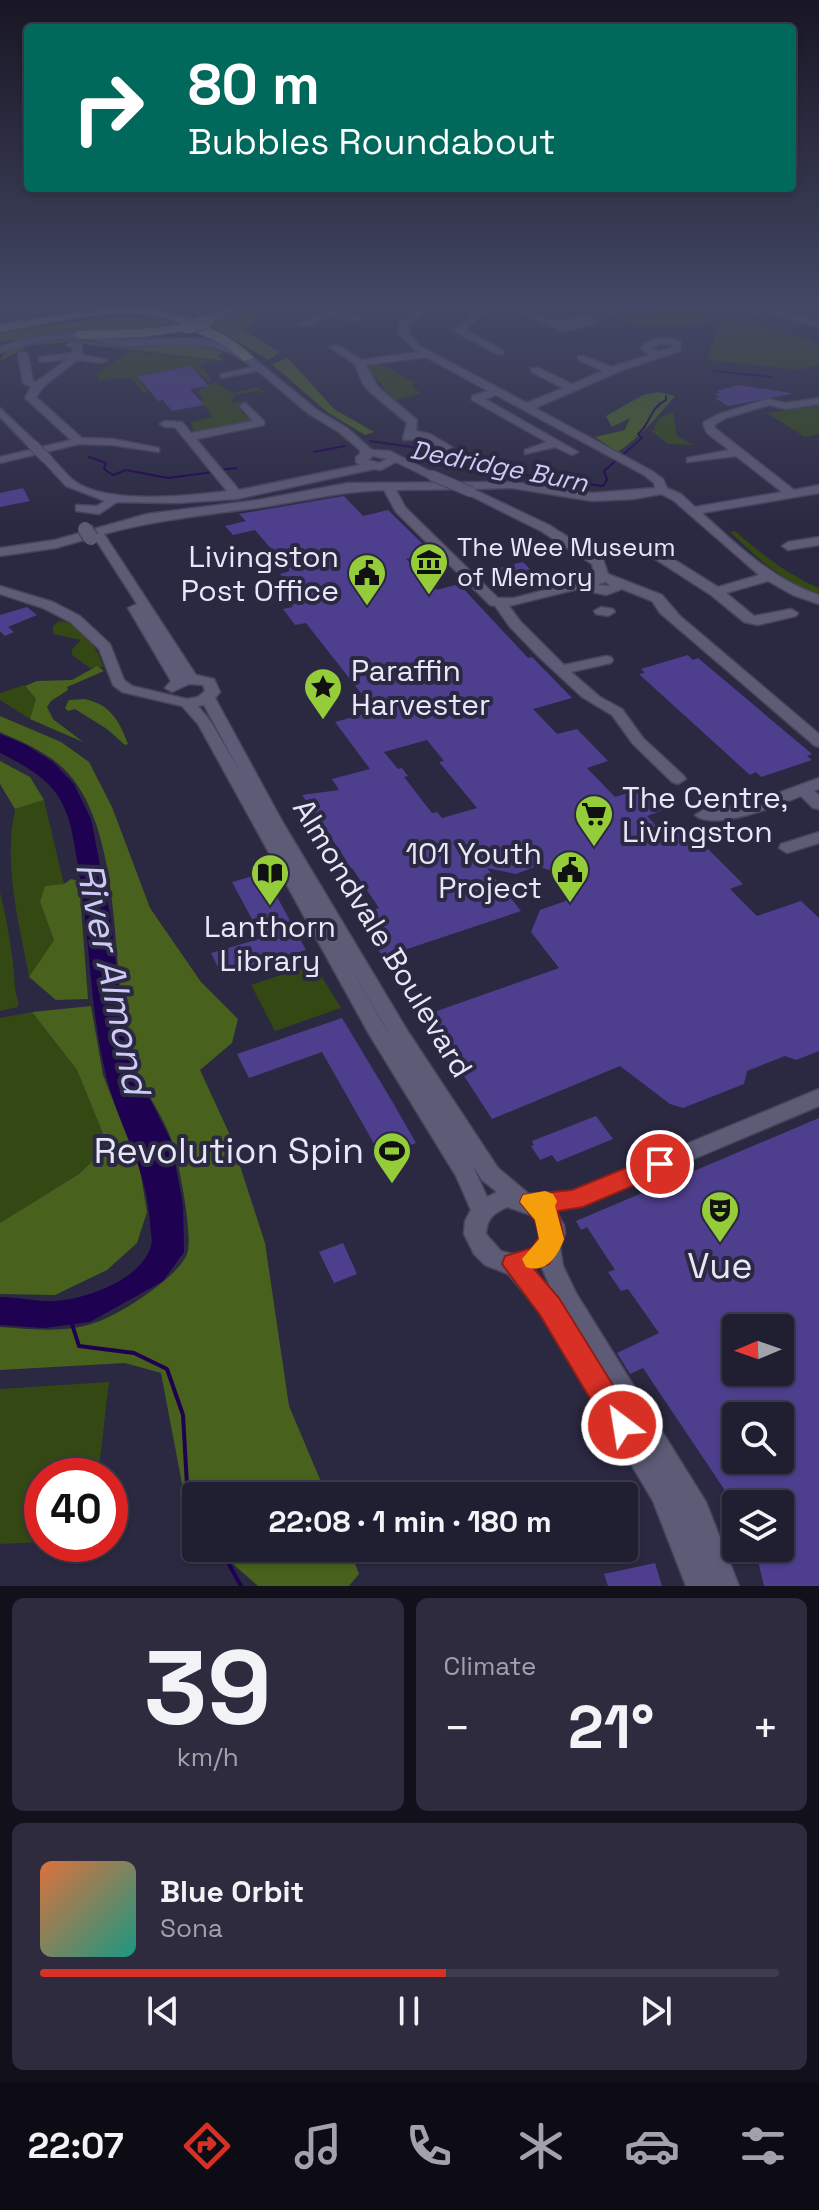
<!DOCTYPE html>
<meta charset="utf-8">
<style>
:root{--surface:#201e31;--page:#2d2b3d;--text:#f1f3f6;--muted:#a2a2ab;--line:#3d3c4d;--accent:#d93025}
body{margin:0;font-family:"Space Grotesk",sans-serif;background:var(--page);color:var(--text);height:100vh;display:flex;flex-direction:column;font-size:30px;white-space:nowrap}
*{box-sizing:border-box;margin:0}
p{font-size:26px;color:var(--muted)}
.icon{flex:none;width:44px;height:44px;fill:none;stroke:currentColor;stroke-width:2;stroke-linecap:round;stroke-linejoin:round}
.map{position:relative;height:1586px;overflow:hidden}
.side{display:flex;flex-direction:column;gap:12px;padding:12px;background:#12101b;flex:1}
.side>*{flex:none}
.guide{position:absolute;left:24px;top:24px;width:772px;height:168px;border-radius:8px;box-shadow:0 2px 6px #0004,0 0 0 2px var(--line);background:#00695c;color:#fff;overflow:hidden}
.needle{width:52px;rotate:268deg}
.controls{position:absolute;left:722px;top:1314px;display:grid;gap:16px}
.controls a{display:grid;place-items:center;width:72px;height:72px;border-radius:8px;background:var(--surface);box-shadow:0 2px 6px #0004,0 0 0 2px var(--line);font-size:40px}
.speed{position:absolute;left:24px;top:1458px;display:flex;gap:16px;font-size:40px;font-weight:700;text-align:center}
.speed>*{display:grid;place-content:center;width:104px;height:104px;border-radius:50%;background:var(--surface);box-shadow:0 2px 6px #0004,0 0 0 2px var(--line);line-height:1}
.speed .limit{border:12px solid #d22;background:#fff;color:#111}
.pin{position:absolute;display:grid;place-items:center;width:68px;height:68px;color:#fff;margin:-34px;border:4px solid #fff;border-radius:50%;box-shadow:0 2px 8px #0007}
.me{position:absolute;width:88px;margin:-44px;rotate:329deg;stroke-linejoin:round;filter:drop-shadow(0 0 6px #0008)}
.turn{display:flex;align-items:center;gap:28px;height:168px;padding:0 32px;font-size:36px}
.turn .icon{width:104px;height:104px;stroke-width:2.5}
.turn b{display:block;font-size:56px;line-height:68px}
.big{font-size:60px;font-weight:700;line-height:1.1}
.side .tile{flex:1;display:flex;flex-direction:column;justify-content:center;gap:12px;min-width:0;padding:0 28px;border-radius:12px;background:var(--page)}
.side .dial{align-items:center;gap:0}
.dial b{font-size:104px;line-height:1}
.song{display:flex;align-items:center;gap:24px}
.cover{width:96px;height:96px;border-radius:12px;background:linear-gradient(135deg,hsl(20 70% 55%),hsl(170 70% 35%))}
.played{height:8px;border-radius:4px;background:linear-gradient(90deg,var(--accent) 55%,var(--line) 55%)}
.keys{display:flex;justify-content:space-around;direction:ltr}
.heat{display:flex;justify-content:space-between;align-items:center;font-size:44px;direction:ltr}
.side .tiles{flex:1;display:grid;gap:12px;grid-template-columns:1fr 1fr}
.tile:last-child{grid-column:span 2}
.trip{position:absolute;left:182px;top:1482px;width:456px;height:80px;border-radius:8px;background:var(--surface);box-shadow:0 2px 6px #0004,0 0 0 2px var(--line);font-weight:700;line-height:80px;text-align:center}
.tab-bar{display:flex;height:128px;justify-content:space-around;align-items:center;background:#0d0c14;color:var(--muted)}
.tab-bar .icon{width:56px;height:56px}
.tab-bar .current{color:var(--accent)}
.tab-bar b{font-size:36px;color:var(--text)}
.map>svg:first-child{display:block}
.green{fill:#334813}
.forest{fill:#48621d}
.water{fill:#1e0150}
.lines{fill:none;stroke-linecap:round;stroke-linejoin:round}
.stream-far1{stroke:#1e0150;stroke-width:2}
.stream{stroke:#1e0150;stroke-width:4}
.building{fill:#4e3f8e;fill-rule:evenodd}
.minor-casing{stroke:#474459;stroke-width:3}
.major-casing{stroke:#474459;stroke-width:3}
.minor{fill:#5e5b77;fill-rule:evenodd}
.major{fill:#819274;fill-rule:evenodd}
.minor-bridge-far1-casing{stroke:#474459;stroke-width:12;stroke-linecap:butt}
.minor-bridge-casing{stroke:#474459;stroke-width:17;stroke-linecap:butt}
.major-bridge-casing{stroke:#474459;stroke-width:15;stroke-linecap:butt}
.minor-bridge-far1{stroke:#5e5b77;stroke-width:10}
.minor-bridge{stroke:#5e5b77;stroke-width:14}
.major-bridge{stroke:#819274;stroke-width:13}
.route{fill:#d93025;stroke:#8d1f18;stroke-width:2}
.slow{fill:#f59e0b}
.labels{text-anchor:middle;dominant-baseline:central;stroke-width:8;stroke-linejoin:round;paint-order:stroke}
.far-water-label{font-size:26px;font-style:italic;fill:#cdcaf7;stroke:#2b2841}
.far-poi-label{font-size:26px;fill:#e8e7f8;stroke:#2b2841;text-anchor:start}
.poi-label{font-size:30px;fill:#e8e7f8;stroke:#2b2841;text-anchor:end}
.street-label{font-size:30px;fill:#e8e7f8;stroke:#2b2841}
.near-poi-label{font-size:36px;fill:#e8e7f8;stroke:#2b2841;text-anchor:end}
.near-water-label{font-size:38px;font-style:italic;fill:#cdcaf7;stroke:#2b2841}
</style>
<div class="map">
<svg width="819" height="1586" viewBox="0 0 819 1586">
<rect width="100%" height="100%" fill="#2b2841"/>
<g class="green">
<path d="M595,308H620L638,314L653,308H718L713,324L636,326Z"/>
<path d="M722,313L806,338L819,346V365L799,370L707,360Z"/>
<path d="M130,351L219,361L200,365L210,377V383L192,366L137,375L148,393L143,392L131,378L98,380L97,373Z"/>
<path d="M378,363L416,383L412,387L421,393L392,401L385,398L391,396L373,375H368L365,368Z"/>
<path d="M217,383L233,393L258,387L267,395L258,391L233,395L235,398L230,399L232,402L250,401L238,408L252,422L198,432L193,430L191,422L213,417L200,400L203,397L197,392L209,384Z"/>
<path d="M819,406V434L805,437L767,413Z"/>
<path d="M673,411L677,436L694,445L668,444L653,432L658,419Z"/>
<path d="M735,531C761,554 787,574 819,588V594C782,581 757,558 730,532Z"/>
<path d="M59,621C79,621 99,649 103,667L90,668L72,655V649L81,640L53,634V626Z"/>
<path d="M24,685L36,699L30,719L0,700V693Z"/>
<path d="M44,800L64,884L40,902L54,940L29,977C19,921 3,866 15,809Z"/>
<path d="M0,892C8,927 13,953 15,988C16,996 19,999 18,1007L0,1011Z"/>
<path d="M314,964L341,1008L275,1031L251,985Z"/>
<path d="M32,1012L77,1070L108,1146L79,1174L0,1223V1018Z"/>
<path d="M109,1382L98,1476H42V1542L0,1544V1389Z"/>
</g>
<g class="forest">
<path d="M239,308H257L256,318L245,331L280,352L268,360L211,325Z"/>
<path d="M106,317L164,319L175,326L64,332L0,342V333Z"/>
<path d="M70,339C91,341 112,346 134,347C161,348 198,337 222,353L218,356L225,361L65,342L28,346L0,361C8,341 50,339 70,339Z"/>
<path d="M288,358L334,409L374,432L365,435L327,412L272,364Z"/>
<path d="M659,392L675,396C657,417 641,436 618,452L595,437L625,430L630,418L612,427L606,416L643,395Z"/>
<path d="M97,666L104,671L67,687L68,690L51,701L47,707L53,719L83,742L30,719L36,699L25,686L37,681L72,680Z"/>
<path d="M84,699C110,704 119,720 128,744L125,745L107,729L75,709L68,711L65,708L69,700Z"/>
<path d="M0,716L61,742L89,762L112,807L150,908L201,982L238,1019L232,1043L200,1070L230,1135L265,1243L289,1406L327,1496H196V1532L190,1526L161,1373L125,1363L0,1370V1327C29,1329 62,1333 91,1324C115,1318 178,1278 187,1254C194,1237 178,1160 172,1141C161,1109 135,1080 128,1047C111,969 124,826 63,768C45,751 22,742 0,732Z"/>
<path d="M0,761L30,777L44,800L15,809L0,784Z"/>
<path d="M71,879L79,881L88,999L56,1000L29,977L54,940L40,902L45,886L64,884Z"/>
<path d="M91,1006L103,1075L140,1170L147,1212L137,1243L107,1270L55,1295L0,1294V1223L79,1174L108,1146L77,1070L32,1012Z"/>
<path d="M215,1548H349L359,1574L349,1586H258Z"/>
</g>
<path class="water" d="M0,734L26,745L53,762L74,784L91,819L111,920L126,1051L171,1141L183,1205L184,1252L163,1281L90,1322L44,1328L0,1325V1297C18,1297 37,1302 55,1301C86,1299 141,1280 151,1246C153,1240 150,1229 150,1222C146,1163 117,1124 105,1071C89,1003 90,934 78,866C74,844 72,821 61,801C49,778 22,764 0,753Z"/>
<g class="lines">
<g class="stream-far1">
<path d="M714,371L770,377"/>
<path d="M370,441L425,449L533,477L603,486L607,480L604,471L642,438L638,434C651,424 649,408 666,400V396"/>
<path d="M314,452L345,446"/>
<path d="M89,457L106,463L104,469L113,475L126,470L168,478L213,472"/>
<path d="M220,470L236,468"/>
</g>
<g class="stream">
<path d="M71,1321L79,1346L134,1353L167,1369L183,1415L187,1485L196,1502"/>
<path d="M220,1548L241,1586"/>
</g>
</g>
<g class="building">
<path d="M191,366L209,386L190,389L204,405L172,411L163,400L158,401L137,376Z"/>
<path d="M738,385L791,393V394L728,406L715,398L720,397L715,394L720,393L717,391Z"/>
<path d="M23,488L30,501L0,507V493Z"/>
<path d="M344,496L363,516L388,510L432,553L406,559L437,590L459,584L528,658L532,657L572,698L533,709L557,734L577,729L608,761L587,768L615,797L630,792H637L644,800L648,798L661,811L647,816L660,830L682,823L743,884L730,889L757,916L801,901L819,918V1051L796,1060L785,1056L747,1071L744,1084L683,1108L670,1104L620,1066L492,1119L453,1059L447,1061L420,1017L559,968L531,932L540,910L574,898L552,871L537,866L516,874L487,868L521,911L383,957L362,925L379,919L373,910L379,908L352,868L346,870L341,861L346,860L302,795L339,790L332,779L370,769L335,722L375,711L306,623L295,625L283,609L293,607L277,588L289,585L280,574L290,571L255,530L233,535L225,526L246,521L239,514ZM427,740L444,761L439,762L477,808L442,818L437,812L432,813L404,777L408,776L402,768L398,769L384,752Z"/>
<path d="M523,562L533,572L504,579L494,569Z"/>
<path d="M27,607L37,615L8,627L14,632L5,636L0,631V615Z"/>
<path d="M688,655L693,660L698,658L812,754L807,756L812,760L761,777L756,772L750,775L639,674L645,673L641,669Z"/>
<path d="M264,873L306,950L222,975L211,953L262,938L232,882Z"/>
<path d="M342,1018L392,1101L416,1143L381,1156L322,1052L249,1078L237,1054Z"/>
<path d="M596,1116L613,1139L557,1162L552,1155L540,1160L531,1146L534,1145L532,1141Z"/>
<path d="M819,1118V1586H764L755,1548H780V1504H734L643,1368L630,1374L617,1353L659,1333L628,1289L621,1291L608,1272L615,1270L587,1227L581,1230L576,1221ZM736,1328H780V1372H736ZM736,1416H780V1460H736Z"/>
<path d="M343,1243L357,1274L334,1283L319,1252Z"/>
<path d="M655,1563L662,1586H608L604,1574Z"/>
</g>
<g class="lines">
<defs>
<g id="minor">
<path d="M330,308H340L337,311L360,318L355,321L329,315L307,326L299,324Z"/>
<path d="M419,308H429L409,325V333L420,346L527,403L563,388L531,372V368H539L572,384L603,371L578,360V356H584L611,367L650,355L641,348C652,336 667,336 681,342L680,351L625,369L535,408L652,471L663,479L667,488L681,494L695,507L782,492L736,456L687,462V458L729,450L707,433L703,424L704,422L719,414L768,399L786,403L819,398V404L786,409L769,405L726,418L714,425L716,429L794,490L819,485V493L702,513C738,546 772,579 819,595V604L793,595L768,581L726,593L754,616L791,609L798,613L796,616L758,625L744,622L711,595L638,548V542H646L718,587L759,575L673,500L661,494L634,499L592,501L512,488L473,489L549,525L603,559L608,574L662,595L680,616L819,734V747L814,745L660,613L652,601L622,589L606,595L588,591L586,587L509,606L520,621L564,665L606,656L611,657L613,660L611,663L571,672L600,697L622,709L643,738L684,776L686,779L678,784L672,782L633,744L612,715L582,697L539,657L510,627L495,606L490,605L396,512L384,490C340,491 299,502 256,508C204,515 155,520 104,534L196,675L214,679L220,692L215,698L282,821L407,1030L498,1168L529,1194L573,1191L819,1089V1106L582,1206L555,1210L564,1225L565,1234L560,1247L563,1266L576,1293L706,1502L739,1586H686L653,1501L541,1313L508,1274L485,1265L474,1254L464,1234L465,1221L471,1210L456,1176L369,1034L198,724L182,706L122,692L113,685L99,649L70,622L43,608L0,594V586L53,602L80,616L110,644L124,680L132,686L187,699L198,697L205,691L203,685L189,684L172,692L165,688L171,681L128,608L137,604L94,537L56,548L0,556V548L55,540L147,514L258,500L348,483L512,482L592,493L655,488L654,483L644,475L496,395L485,399L578,452L572,455L555,447L525,454V450L547,442L472,400V396L488,391L426,357L366,365L378,387L417,420L416,431L430,434L452,447L446,450L423,439L404,440L403,438L407,423L370,392L362,382L355,364L329,347L337,345L362,360L418,352L399,334V324ZM661,344H671L672,347L658,352L652,348ZM469,489L465,492L467,494L541,531L592,564L595,577L514,598H498L405,507L396,490ZM606,582L610,586L599,585V584ZM204,705L240,772L211,722L198,706ZM346,960L393,1040L482,1180L497,1192L487,1197L473,1166L383,1024ZM507,1207L531,1215L542,1227C545,1249 520,1258 501,1251L486,1234C487,1218 493,1214 507,1207ZM541,1266L554,1295L533,1270Z"/>
<path d="M479,308H489L465,330L503,350V354H497L454,331Z"/>
<path d="M512,308C527,307 535,315 549,319C566,324 581,310 598,322L563,332ZM582,321L566,326L561,324Z"/>
<path d="M754,308H770L819,322V328L762,311L751,313L749,311Z"/>
<path d="M79,332L119,340L196,338L221,342L251,356L317,410L347,428L372,450L390,451L437,475L427,477L396,462L381,470L374,469L237,499L176,503L117,502L99,514L76,511V505L97,506L105,501L66,486L43,461V457H51C58,464 65,473 73,480C104,505 189,496 227,491L175,427H165L160,424L165,421L182,422L191,433L253,421L240,406L245,403L264,421V425L196,439L239,490L360,465L356,462V457L360,454V450L339,432L309,414L258,371L221,378V374L252,367C214,334 167,348 121,346C107,345 93,338 79,338C52,337 25,345 0,353V347L25,338ZM373,456L387,459L379,463L368,460Z"/>
<path d="M71,342L82,344V355L108,360L103,363L77,360L44,386L36,397L82,438L113,439L159,448V452L113,445L79,444L0,463V457L71,440L25,398L31,387L23,383L18,354L23,351L28,354L33,381L36,382L67,359L42,362L39,361V357L72,353L73,348L66,345Z"/>
<path d="M0,408L37,443V447H29L0,417Z"/>
<path d="M819,537V545L788,550L782,546L788,542Z"/>
<path d="M601,607L613,609L615,612L608,616L596,614L594,611Z"/>
<path d="M819,778V789L814,791L819,795V809L813,808L801,796C779,805 714,832 695,815L703,810L745,805Z"/>
<path d="M819,832V843L787,853L779,848L781,844Z"/>
</g>
<g id="major">
<path d="M224,308H238L211,323L201,321Z"/>
<path d="M101,309C118,310 135,307 152,309C186,313 231,334 254,358L244,361L224,345L192,330L143,337L79,339L73,335L79,331L143,329L182,324C128,300 56,323 0,332V324Z"/>
</g>
</defs>
<use href="#minor" class="minor-casing"/>
<use href="#major" class="major-casing"/>
<use href="#minor" class="minor"/>
<use href="#major" class="major"/>
<defs>
<g id="minor-bridge-far1">
<path d="M33,445L47,459"/>
<path d="M431,475L471,492"/>
</g>
<path id="minor-bridge" d="M85,529L91,538"/>
<path id="major-bridge" d="M188,327L207,321"/>
</defs>
<use href="#minor-bridge-far1" class="minor-bridge-far1-casing"/>
<use href="#minor-bridge" class="minor-bridge-casing"/>
<use href="#major-bridge" class="major-bridge-casing"/>
<use href="#minor-bridge-far1" class="minor-bridge-far1"/>
<use href="#minor-bridge" class="minor-bridge"/>
<use href="#major-bridge" class="major-bridge"/>
</g>
<linearGradient id="sky" x2="0" y2="1"><stop stop-color="#181624"/><stop offset="0.58" stop-color="#444865"/><stop offset="1" stop-color="#444865" stop-opacity="0"/></linearGradient>
<rect width="819" height="530" fill="url(#sky)"/>
<path class="route" d="M660,1154L668,1157L672,1164L668,1171L583,1207L558,1211L564,1239L549,1264L534,1269L559,1298L632,1416L636,1425L632,1435L622,1439L612,1435L540,1315L502,1264L505,1256L532,1248L539,1237L535,1220L520,1202L523,1195L572,1190Z"/>
<path class="slow" d="M545,1191L553,1194L557,1201L555,1206L564,1239C558,1256 546,1274 526,1267L522,1259L539,1239L535,1220L520,1202L523,1195Z"/>
<defs>
<symbol id="museum-pin" viewBox="-11 -11 22 30"><path d="M0 17L-7.5 6A9.5 9.5 0 1 1 7.5 6Z" fill="#95cc3a" stroke="#2b2841"/><path d="M0-6L6-3V-2H-6V-3ZM-5-1h2V3h-2ZM-1-1h2V3h-2ZM3-1h2V3H3ZM-6 4H6V6H-6Z" fill="#111"/></symbol>
<symbol id="civic-pin" viewBox="-11 -11 22 30"><path d="M0 17L-7.5 6A9.5 9.5 0 1 1 7.5 6Z" fill="#95cc3a" stroke="#2b2841"/><path d="M-.6-6.5H3V-4.5H.6V-3L4-1V1h2V6H-6V1h2V-1L-.6-3ZM-1.2 2.5V6h2.4V2.5Z" fill="#111"/></symbol>
<symbol id="sight-pin" viewBox="-11 -11 22 30"><path d="M0 17L-7.5 6A9.5 9.5 0 1 1 7.5 6Z" fill="#95cc3a" stroke="#2b2841"/><path d="M0-6L1.8-2.2L6-1.7L2.9 1.2L3.7 5.4L0 3.3L-3.7 5.4L-2.9 1.2L-6-1.7L-1.8-2.2Z" fill="#111"/></symbol>
<symbol id="supermarket-pin" viewBox="-11 -11 22 30"><path d="M0 17L-7.5 6A9.5 9.5 0 1 1 7.5 6Z" fill="#95cc3a" stroke="#2b2841"/><path d="M-6-5.5h2.5l.6 2H6L4.5 2H-2.5L-4.4-4H-6ZM-1.5 3.2a1.3 1.3 0 1 0 .1 0ZM3 3.2a1.3 1.3 0 1 0 .1 0Z" fill="#111"/></symbol>
<symbol id="library-pin" viewBox="-11 -11 22 30"><path d="M0 17L-7.5 6A9.5 9.5 0 1 1 7.5 6Z" fill="#95cc3a" stroke="#2b2841"/><path d="M-6-4Q-3-5.5-.7-3.5V5Q-3 3-6 4ZM6-4Q3-5.5 .7-3.5V5Q3 3 6 4Z" fill="#111"/></symbol>
<symbol id="stadium-pin" viewBox="-11 -11 22 30"><path d="M0 17L-7.5 6A9.5 9.5 0 1 1 7.5 6Z" fill="#95cc3a" stroke="#2b2841"/><path d="M0-5a6.5 5 0 1 0 0 10a6.5 5 0 1 0 0-10ZM-3.5-1.8h7v3.6h-7Z" fill="#111"/></symbol>
<symbol id="theatre-pin" viewBox="-11 -11 22 30"><path d="M0 17L-7.5 6A9.5 9.5 0 1 1 7.5 6Z" fill="#95cc3a" stroke="#2b2841"/><path d="M-5-5.5Q0-4 5-5.5V0Q5 5 0 6Q-5 5-5 0ZM-3.3-2.5H-1v1.5H-3.3ZM1-2.5H3.3v1.5H1ZM-2.8 1Q0 5.5 2.8 1Z" fill="#111"/></symbol>
</defs>
<g fill-rule="evenodd">
<use href="#museum-pin" x="407" y="540" width="44" height="60"/>
<use href="#civic-pin" x="345" y="551" width="44" height="60"/>
<use href="#sight-pin" x="301" y="665" width="44" height="60"/>
<use href="#supermarket-pin" x="572" y="792" width="44" height="60"/>
<use href="#civic-pin" x="548" y="848" width="44" height="60"/>
<use href="#library-pin" x="248" y="851" width="44" height="60"/>
<use href="#stadium-pin" x="370" y="1129" width="44" height="60"/>
<use href="#theatre-pin" x="698" y="1188" width="44" height="60"/>
</g>
<g class="labels">
<g class="far-water-label">
<text transform="translate(499 466) rotate(11)">Dedridge Burn</text>
</g>
<g class="far-poi-label">
<text x="457" y="547">The Wee Museum<tspan x="457" dy="30">of Memory</tspan></text>
</g>
<g class="poi-label">
<text x="339" y="556">Livingston<tspan x="339" dy="34">Post Office</tspan></text>
<text x="351" y="670" text-anchor="start">Paraffin<tspan x="351" dy="34">Harvester</tspan></text>
<text x="622" y="797" text-anchor="start">The Centre,<tspan x="622" dy="34">Livingston</tspan></text>
<text x="542" y="853">101 Youth<tspan x="542" dy="34">Project</tspan></text>
<text x="270" y="926" text-anchor="middle">Lanthorn<tspan x="270" dy="34">Library</tspan></text>
</g>
<g class="street-label">
<text transform="translate(383 938) rotate(59)">Almondvale Boulevard</text>
</g>
<g class="near-poi-label">
<text x="364" y="1151">Revolution Spin</text>
<text x="720" y="1266" text-anchor="middle">Vue</text>
</g>
<g class="near-water-label">
<text transform="translate(113 978) rotate(78)">River Almond</text>
</g>
</g>
</svg>
<div class="controls">
<a><svg class="needle" viewBox="-14 -14 28 28"><path d="M0-13l5 13h-10z" fill="#e53935"/><path d="M0 13l5-13h-10z" fill="#a2a2ab"/></svg></a>
<a><svg class="icon" aria-label="search" viewBox="0 0 24 24"><circle cx="10" cy="10" r="6"/><path d="M15 15l6 6"/></svg></a>
<a><svg class="icon" aria-label="layers" viewBox="0 0 24 24"><path d="M12 4l9 5-9 5-9-5zM3 14l9 5 9-5"/></svg></a>
</div>
<div class="speed"><div class="limit">40</div></div>
<div class="pin" style="left:660px;top:1164px;background:#d93025"><svg class="icon" aria-label="arrive" viewBox="0 0 24 24"><path d="M6 21V4h12l-3 4 3 4H6"/></svg></div>
<svg class="me" style="left:622px;top:1425px" viewBox="-20 -20 40 40"><circle r="17" fill="#d93025" stroke="#fff" stroke-width="3"/><path d="M0-11L8 9 0 5-8 9z" fill="#fff"/></svg>
<div class="trip">22:08 · 1 min · 180 m</div>
<div class="guide">
<div class="turn"><svg class="icon" aria-label="right" viewBox="0 0 24 24"><path d="M7 20v-9h11M14 6l5 5-5 5"/></svg><div><b>80 m</b>Bubbles Roundabout</div></div>
</div>
</div>
<section class="side">
<div class="tiles">
<div class="tile dial"><b>39</b><p>km/h</p></div>
<div class="tile"><p>Climate</p>
<div class="heat"><a>−</a><b class="big">21°</b><a>+</a></div>
</div>
<div class="tile">
<div class="song"><i class="cover"></i><div><b>Blue Orbit</b><p>Sona</p></div></div>
<div class="played"></div>
<div class="keys"><svg class="icon" aria-label="previous" viewBox="0 0 24 24"><path d="M18 5L8 12l10 7zM5 5v14"/></svg><svg class="icon" aria-label="pause" viewBox="0 0 24 24"><path d="M8 5v14M16 5v14"/></svg><svg class="icon" aria-label="next" viewBox="0 0 24 24"><path d="M6 5l10 7-10 7zM19 5v14"/></svg></div>
</div>
</div>
</section>
<nav class="tab-bar">
<b>22:07</b>
<svg class="icon current" aria-label="directions" viewBox="0 0 24 24"><path d="M12 3l9 9-9 9-9-9zM9 14v-3h6M13 9l2 2-2 2"/></svg>
<svg class="icon" aria-label="music" viewBox="0 0 24 24"><path d="M9 18V5l10-2v13"/><circle cx="6" cy="18" r="3"/><circle cx="16" cy="16" r="3"/></svg>
<svg class="icon" aria-label="phone" viewBox="0 0 24 24"><path d="M5 4h4l2 5-3 2q2 4 5 5l2-3 5 2v4C11 20 4 13 5 4z"/></svg>
<svg class="icon" aria-label="climate" viewBox="0 0 24 24"><path d="M12 3v18M4 7l16 10M4 17L20 7"/></svg>
<svg class="icon" aria-label="car" viewBox="0 0 24 24"><path d="M5 17H2v-5l4-1 3-4h7l3 4 3 1v5h-3M9 17h6M6 11h13"/><circle cx="7" cy="17" r="2"/><circle cx="17" cy="17" r="2"/></svg>
<svg class="icon" aria-label="filters" viewBox="0 0 24 24"><path d="M4 7h16M4 17h16"/><circle cx="9" cy="7" r="2"/><circle cx="15" cy="17" r="2"/></svg>
</nav>
